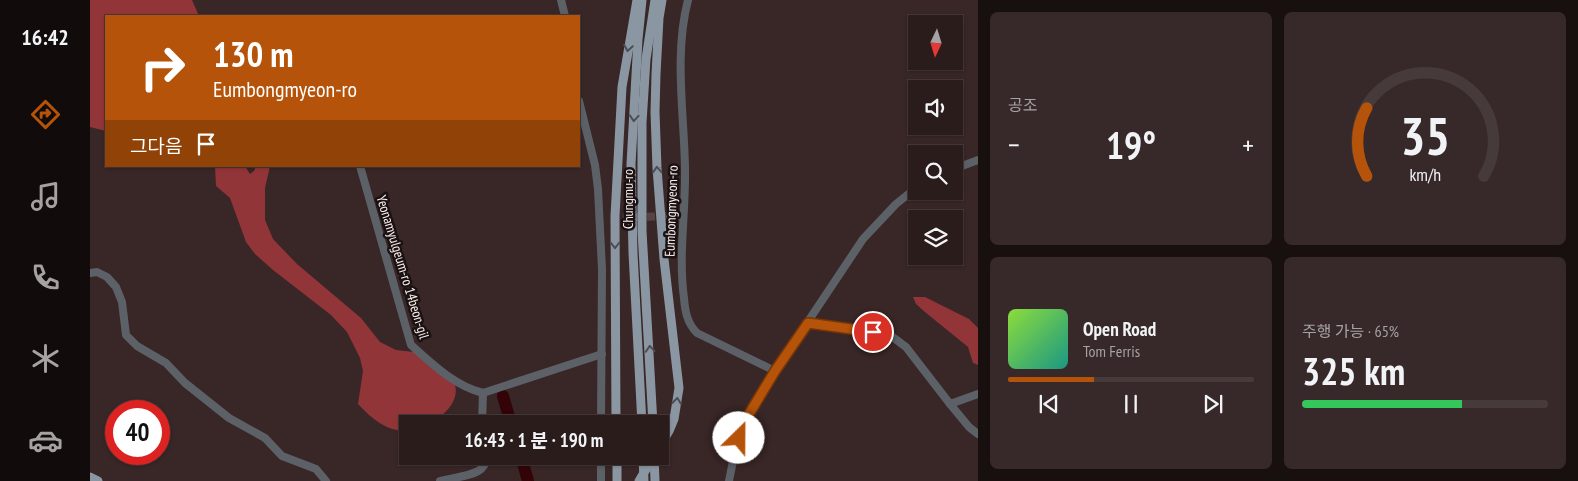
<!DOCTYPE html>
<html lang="ko">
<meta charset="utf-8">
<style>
:root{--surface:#2b1c1c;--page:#372929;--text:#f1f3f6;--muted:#a6a1a3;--line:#473a3b;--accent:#b45309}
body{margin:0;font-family:"PT Sans Narrow","Noto Sans KR",sans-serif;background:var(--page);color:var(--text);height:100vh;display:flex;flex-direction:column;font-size:19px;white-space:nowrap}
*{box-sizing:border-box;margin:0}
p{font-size:16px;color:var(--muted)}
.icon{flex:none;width:28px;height:28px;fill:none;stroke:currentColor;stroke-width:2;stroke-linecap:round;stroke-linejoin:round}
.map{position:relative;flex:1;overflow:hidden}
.sheet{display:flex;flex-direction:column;gap:12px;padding:12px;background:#180f0f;width:600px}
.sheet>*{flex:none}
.top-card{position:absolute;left:15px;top:15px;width:475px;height:152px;border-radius:0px;box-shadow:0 1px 4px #0004,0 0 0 1px var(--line);background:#b45309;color:#fff;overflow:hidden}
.needle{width:32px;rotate:184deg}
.tools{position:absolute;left:818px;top:15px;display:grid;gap:10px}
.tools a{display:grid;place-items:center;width:55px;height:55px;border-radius:0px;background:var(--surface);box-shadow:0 1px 4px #0004,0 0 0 1px var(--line);font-size:25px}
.speed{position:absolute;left:15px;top:400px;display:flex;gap:10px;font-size:25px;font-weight:700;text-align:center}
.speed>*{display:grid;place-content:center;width:65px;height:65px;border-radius:50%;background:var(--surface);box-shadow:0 1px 4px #0004,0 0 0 1px var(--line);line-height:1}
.speed .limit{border:8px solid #d22;background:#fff;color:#111}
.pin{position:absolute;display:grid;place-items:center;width:42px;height:42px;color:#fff;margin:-21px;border:2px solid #fff;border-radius:50%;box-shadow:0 1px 5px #0007}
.me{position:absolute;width:55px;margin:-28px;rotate:23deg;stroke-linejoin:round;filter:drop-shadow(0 0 4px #0008)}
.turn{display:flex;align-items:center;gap:18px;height:105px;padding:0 25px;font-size:22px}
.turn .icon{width:65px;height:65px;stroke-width:2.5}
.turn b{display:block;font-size:35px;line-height:42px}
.then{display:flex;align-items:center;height:48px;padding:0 25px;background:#0003;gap:10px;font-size:19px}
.big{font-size:38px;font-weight:700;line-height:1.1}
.sheet .widget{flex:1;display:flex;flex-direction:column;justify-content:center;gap:8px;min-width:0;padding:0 18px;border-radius:8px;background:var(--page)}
.sheet .dial{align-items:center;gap:0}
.dial svg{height:130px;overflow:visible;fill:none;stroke:var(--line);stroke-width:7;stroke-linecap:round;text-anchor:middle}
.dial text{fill:var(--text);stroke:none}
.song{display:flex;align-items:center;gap:15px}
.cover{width:60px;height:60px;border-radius:8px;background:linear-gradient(135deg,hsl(90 70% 55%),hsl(170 70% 35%))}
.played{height:5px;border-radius:2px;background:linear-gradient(90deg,var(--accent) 35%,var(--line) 35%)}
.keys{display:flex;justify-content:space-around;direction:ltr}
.heat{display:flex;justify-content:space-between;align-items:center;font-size:28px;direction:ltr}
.charge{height:8px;border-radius:4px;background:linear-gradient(90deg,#34c759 65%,var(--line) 0)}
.sheet .tiles{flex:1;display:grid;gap:12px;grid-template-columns:repeat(2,1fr)}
.trip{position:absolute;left:309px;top:415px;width:270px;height:50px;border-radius:0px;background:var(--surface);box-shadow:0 1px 4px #0004,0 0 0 1px var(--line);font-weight:700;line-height:50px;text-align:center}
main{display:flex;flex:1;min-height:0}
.dock{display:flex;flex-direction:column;width:90px;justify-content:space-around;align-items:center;background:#110b0b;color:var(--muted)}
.dock .icon{width:35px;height:35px}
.dock .selected{color:var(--accent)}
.dock b{font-size:22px;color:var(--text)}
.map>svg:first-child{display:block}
.forest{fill:#923539}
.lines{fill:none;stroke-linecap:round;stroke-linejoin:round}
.river{stroke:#330308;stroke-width:12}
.minor-tunnel{stroke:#564444;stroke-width:8;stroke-dasharray:8 4;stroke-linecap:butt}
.minor{stroke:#5c6168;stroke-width:8}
.major{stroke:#8b96a3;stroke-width:9}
.major-bridge{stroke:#8b96a3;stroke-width:9}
.oneway{stroke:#4d4d53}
.route-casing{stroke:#753606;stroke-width:12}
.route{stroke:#b45309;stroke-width:9}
.labels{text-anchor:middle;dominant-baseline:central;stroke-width:5;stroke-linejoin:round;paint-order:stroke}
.street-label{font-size:14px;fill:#fbeeed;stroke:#1a1212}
</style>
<main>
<nav class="dock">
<b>16:42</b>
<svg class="icon selected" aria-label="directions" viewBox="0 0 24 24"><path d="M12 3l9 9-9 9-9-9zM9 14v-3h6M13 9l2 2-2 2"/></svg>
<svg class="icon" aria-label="music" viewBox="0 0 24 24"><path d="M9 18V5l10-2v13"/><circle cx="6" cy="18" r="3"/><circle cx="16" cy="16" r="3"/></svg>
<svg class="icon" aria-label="phone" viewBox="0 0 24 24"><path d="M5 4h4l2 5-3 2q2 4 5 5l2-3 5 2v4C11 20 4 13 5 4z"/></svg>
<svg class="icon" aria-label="climate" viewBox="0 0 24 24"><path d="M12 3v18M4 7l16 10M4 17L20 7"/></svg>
<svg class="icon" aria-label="car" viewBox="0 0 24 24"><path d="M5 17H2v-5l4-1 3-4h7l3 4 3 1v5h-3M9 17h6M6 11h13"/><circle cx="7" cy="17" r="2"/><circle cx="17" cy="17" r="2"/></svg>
</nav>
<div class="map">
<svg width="888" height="481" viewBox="0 0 888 481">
<rect width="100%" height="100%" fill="#392626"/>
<g class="forest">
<path d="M0,0H102L109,16H16V131L0,127Z"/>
<path d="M125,166H155L160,174L164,171L166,166H180L175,188V220L183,239L207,264L271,318L290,342L306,350L324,352L365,385C370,403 350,421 333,424C329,425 322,424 318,424L317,430C298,433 280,417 268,404L273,371L270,358L257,332L241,315L183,270L165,254L156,242L140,198L126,186Z"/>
<path d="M823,297H835L879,319L888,328V365L883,363L878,347L835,312L826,304Z"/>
</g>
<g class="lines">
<g class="river">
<path d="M413,396L421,424"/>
<path d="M431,456L438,481"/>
</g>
<path class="minor-tunnel" d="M521,218L580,216"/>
<g class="minor">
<path d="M471,0L475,16"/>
<path d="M598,0C584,54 594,112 595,168C596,211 588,255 594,298C595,311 597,323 607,333L685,371"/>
<path d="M489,101L505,165L508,189L512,269L511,424"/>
<path d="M270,166L321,345C342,364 365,386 393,393L512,354"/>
<path d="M864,169L888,160"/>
<path d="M580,216H593"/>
<path d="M0,273L7,272L17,277L26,287L32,302L36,335L47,346L76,363L95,383L139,418L175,438L192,456L226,469L236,481"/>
<path d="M718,323L800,335L816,347L860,404L888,394"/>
<path d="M860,404L879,427L888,434"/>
<path d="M392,424L393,393"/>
<path d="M511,456V481"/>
<path d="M350,481C361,478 385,476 392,468C396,464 395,460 394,456"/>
<path d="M639,481L645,451L653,425L685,371L773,239L806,204L826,188"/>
</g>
<g class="major">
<path d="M552,0L548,39L541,164L543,253L552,424"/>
<path d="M526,424L525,216L532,87L547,0"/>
<path d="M563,424L552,231V123L556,59L565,0"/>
<path d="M570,446L579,431L584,419L589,388L574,259L567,168L565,112L566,74L569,18L572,0"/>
<path d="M527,456V481"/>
<path d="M564,456L565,481"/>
<path d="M0,477L8,481"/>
<path d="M549,481L564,456"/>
</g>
<path class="major-bridge" d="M553,456L554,481"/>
</g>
<defs><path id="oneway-chevron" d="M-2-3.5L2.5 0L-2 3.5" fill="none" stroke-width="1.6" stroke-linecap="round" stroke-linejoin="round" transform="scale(1.25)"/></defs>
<g class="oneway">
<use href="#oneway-chevron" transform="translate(538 48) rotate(99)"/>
<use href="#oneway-chevron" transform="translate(544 118) rotate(94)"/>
<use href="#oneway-chevron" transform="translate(567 170) rotate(-94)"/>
<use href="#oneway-chevron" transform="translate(525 245) rotate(90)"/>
<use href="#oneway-chevron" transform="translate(560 349) rotate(-94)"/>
<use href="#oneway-chevron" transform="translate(587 401) rotate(-83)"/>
</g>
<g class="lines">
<defs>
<path id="route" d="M649,438L653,424L685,371L718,323L783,332"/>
</defs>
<use href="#route" class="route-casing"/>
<use href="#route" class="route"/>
</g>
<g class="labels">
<g class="street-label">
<text transform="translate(538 199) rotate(-90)">Chungmu-ro</text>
<text transform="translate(581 211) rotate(-88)">Eumbongmyeon-ro</text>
<text transform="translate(313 267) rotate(73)">Yeonamyulgeum-ro 14beon-gil</text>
</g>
</g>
</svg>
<div class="tools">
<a><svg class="needle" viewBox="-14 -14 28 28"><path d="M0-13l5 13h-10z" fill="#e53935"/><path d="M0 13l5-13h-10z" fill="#a6a1a3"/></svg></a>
<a><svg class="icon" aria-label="sound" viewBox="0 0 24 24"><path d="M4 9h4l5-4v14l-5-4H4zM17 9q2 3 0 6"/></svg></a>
<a><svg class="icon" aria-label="search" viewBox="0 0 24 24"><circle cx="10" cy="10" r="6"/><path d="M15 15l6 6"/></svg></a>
<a><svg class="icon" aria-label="layers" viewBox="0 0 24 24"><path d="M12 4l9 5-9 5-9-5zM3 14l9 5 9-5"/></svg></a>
</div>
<div class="speed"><div class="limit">40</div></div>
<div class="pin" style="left:783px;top:332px;background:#d93025"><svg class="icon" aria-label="arrive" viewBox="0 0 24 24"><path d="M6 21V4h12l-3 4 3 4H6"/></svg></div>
<svg class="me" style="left:649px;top:438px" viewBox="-20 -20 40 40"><circle r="19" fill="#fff"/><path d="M0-13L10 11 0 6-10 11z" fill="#b45309"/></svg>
<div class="trip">16:43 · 1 분 · 190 m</div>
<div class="top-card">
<div class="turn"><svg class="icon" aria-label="right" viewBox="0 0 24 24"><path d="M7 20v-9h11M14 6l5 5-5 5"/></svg><div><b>130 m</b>Eumbongmyeon-ro</div></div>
<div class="then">그다음<svg class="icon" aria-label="arrive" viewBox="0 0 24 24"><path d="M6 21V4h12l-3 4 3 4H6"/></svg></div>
</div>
</div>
<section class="sheet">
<div class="tiles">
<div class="widget"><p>공조</p>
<div class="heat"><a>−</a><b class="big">19°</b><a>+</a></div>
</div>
<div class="widget dial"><svg viewBox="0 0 100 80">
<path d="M14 69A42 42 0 1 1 86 69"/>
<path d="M14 69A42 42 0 0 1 14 27" stroke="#b45309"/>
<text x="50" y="56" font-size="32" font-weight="700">35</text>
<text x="50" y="72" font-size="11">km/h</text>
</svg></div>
<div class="widget">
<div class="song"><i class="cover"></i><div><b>Open Road</b><p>Tom Ferris</p></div></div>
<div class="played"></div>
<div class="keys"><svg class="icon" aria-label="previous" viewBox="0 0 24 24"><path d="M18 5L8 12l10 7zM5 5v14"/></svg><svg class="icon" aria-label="pause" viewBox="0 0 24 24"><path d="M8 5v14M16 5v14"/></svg><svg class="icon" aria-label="next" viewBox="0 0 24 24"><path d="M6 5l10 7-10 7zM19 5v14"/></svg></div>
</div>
<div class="widget"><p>주행 가능 · 65%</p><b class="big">325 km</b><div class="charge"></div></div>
</div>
</section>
</main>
